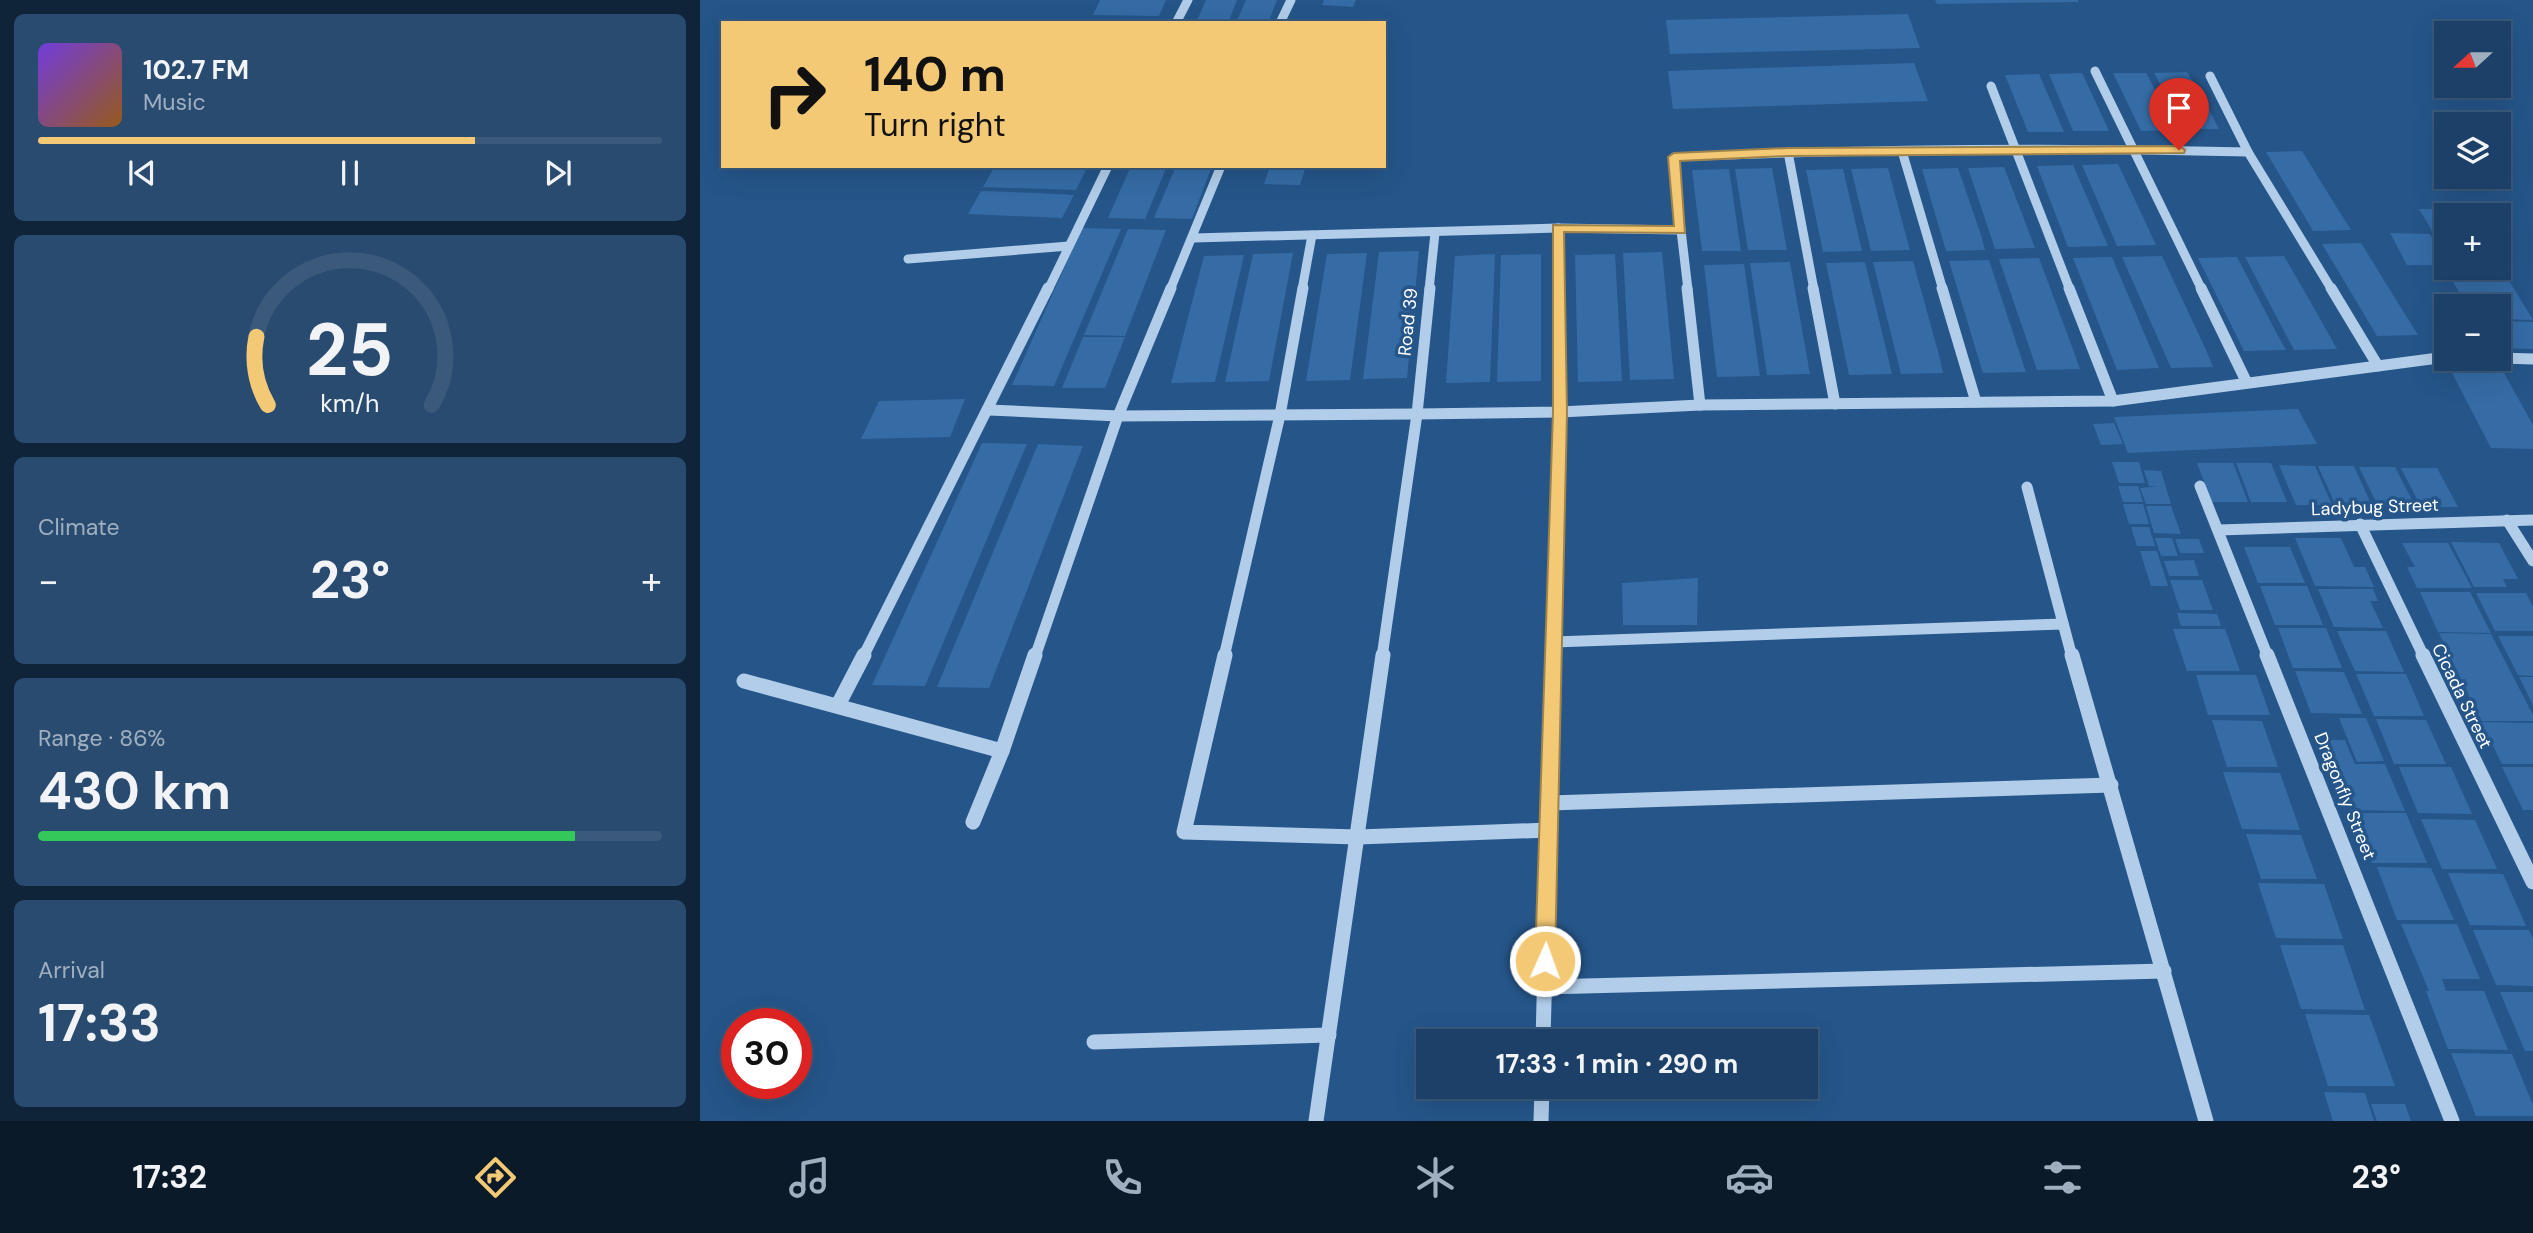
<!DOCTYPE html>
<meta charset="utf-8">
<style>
:root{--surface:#1c4067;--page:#294b70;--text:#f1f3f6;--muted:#a0afc0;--line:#3a597b;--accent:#f3c975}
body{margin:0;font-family:"DM Sans",sans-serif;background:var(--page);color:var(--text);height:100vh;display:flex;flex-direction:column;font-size:26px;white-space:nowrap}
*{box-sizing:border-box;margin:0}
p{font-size:23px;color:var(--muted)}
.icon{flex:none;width:38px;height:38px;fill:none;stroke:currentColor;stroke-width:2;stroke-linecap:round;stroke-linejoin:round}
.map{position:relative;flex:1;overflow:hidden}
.side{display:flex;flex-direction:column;gap:14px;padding:14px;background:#0f2339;width:700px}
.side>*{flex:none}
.hud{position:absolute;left:21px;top:21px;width:665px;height:147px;border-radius:0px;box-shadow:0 7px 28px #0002,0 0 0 2px var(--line);background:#f3c975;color:#111;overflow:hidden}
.needle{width:46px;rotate:249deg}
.controls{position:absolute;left:1734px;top:21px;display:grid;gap:14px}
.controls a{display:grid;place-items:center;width:77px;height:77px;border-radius:0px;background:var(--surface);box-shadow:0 7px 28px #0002,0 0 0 2px var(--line);font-size:35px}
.speed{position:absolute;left:21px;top:1008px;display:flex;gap:14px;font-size:35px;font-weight:700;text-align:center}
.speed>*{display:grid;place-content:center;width:91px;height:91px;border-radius:50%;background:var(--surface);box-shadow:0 7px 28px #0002,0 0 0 2px var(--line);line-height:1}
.speed .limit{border:10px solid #d22;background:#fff;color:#111}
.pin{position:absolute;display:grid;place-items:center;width:60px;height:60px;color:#fff;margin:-72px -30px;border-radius:50% 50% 50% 0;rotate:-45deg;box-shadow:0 0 7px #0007}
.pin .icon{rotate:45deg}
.me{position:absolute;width:77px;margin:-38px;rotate:2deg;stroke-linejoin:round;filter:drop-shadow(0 0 5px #0008)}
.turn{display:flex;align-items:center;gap:24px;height:147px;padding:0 28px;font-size:32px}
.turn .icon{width:91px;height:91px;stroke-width:2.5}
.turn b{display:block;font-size:49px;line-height:60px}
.big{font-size:52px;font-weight:700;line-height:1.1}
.side .card{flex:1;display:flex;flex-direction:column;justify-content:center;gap:10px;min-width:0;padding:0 24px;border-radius:10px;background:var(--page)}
.side .dial{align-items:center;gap:0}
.dial svg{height:182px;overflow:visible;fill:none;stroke:var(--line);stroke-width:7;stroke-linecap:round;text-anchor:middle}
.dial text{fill:var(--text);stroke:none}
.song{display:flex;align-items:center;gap:21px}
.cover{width:84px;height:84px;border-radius:10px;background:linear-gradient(135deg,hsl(260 70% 55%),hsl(30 70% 35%))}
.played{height:7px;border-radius:4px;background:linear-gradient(90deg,var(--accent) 70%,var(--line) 70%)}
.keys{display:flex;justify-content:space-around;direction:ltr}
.heat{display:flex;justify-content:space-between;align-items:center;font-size:38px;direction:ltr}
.charge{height:10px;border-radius:5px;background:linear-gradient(90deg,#34c759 86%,var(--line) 0)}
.trip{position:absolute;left:716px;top:1029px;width:402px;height:70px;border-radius:0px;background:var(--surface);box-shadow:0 7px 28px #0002,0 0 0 2px var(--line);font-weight:700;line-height:70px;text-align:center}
.menu{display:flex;height:112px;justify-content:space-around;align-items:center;background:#0b1a29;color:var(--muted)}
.menu .icon{width:49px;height:49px}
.menu .on{color:var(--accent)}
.menu b{font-size:32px;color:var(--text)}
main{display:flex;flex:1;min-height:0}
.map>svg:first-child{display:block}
.building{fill:#356ca6}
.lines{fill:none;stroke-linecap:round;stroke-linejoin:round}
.minor-far2{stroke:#b1cde9;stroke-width:9}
.minor-far1{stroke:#b1cde9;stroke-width:11}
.minor{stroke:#b1cde9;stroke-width:15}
.route{fill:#f3c975;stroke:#9e834c;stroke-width:2}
.labels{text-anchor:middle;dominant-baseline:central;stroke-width:7;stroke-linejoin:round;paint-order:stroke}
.street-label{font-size:18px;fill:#fff;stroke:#255589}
</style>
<main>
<section class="side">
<div class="card">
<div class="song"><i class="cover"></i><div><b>102.7 FM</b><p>Music</p></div></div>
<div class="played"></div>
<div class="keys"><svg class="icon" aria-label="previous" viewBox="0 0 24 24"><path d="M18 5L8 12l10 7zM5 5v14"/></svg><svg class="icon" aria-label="pause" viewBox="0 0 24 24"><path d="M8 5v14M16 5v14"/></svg><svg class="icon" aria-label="next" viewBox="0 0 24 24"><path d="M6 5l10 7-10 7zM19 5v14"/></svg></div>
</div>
<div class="card dial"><svg viewBox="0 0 100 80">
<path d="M14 69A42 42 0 1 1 86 69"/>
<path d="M14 69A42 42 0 0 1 9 39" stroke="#f3c975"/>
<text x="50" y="56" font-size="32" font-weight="700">25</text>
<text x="50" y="72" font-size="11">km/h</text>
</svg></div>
<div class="card"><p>Climate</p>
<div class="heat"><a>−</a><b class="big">23°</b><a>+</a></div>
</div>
<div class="card"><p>Range · 86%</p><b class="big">430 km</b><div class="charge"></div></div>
<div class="card"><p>Arrival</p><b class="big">17:33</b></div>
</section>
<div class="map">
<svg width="1833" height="1121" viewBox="0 0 1833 1121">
<rect width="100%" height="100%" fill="#255589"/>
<g class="building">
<path d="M400,0H466L459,16L393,15Z"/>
<path d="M506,0H537L528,23H496Z"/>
<path d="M546,0H577L568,23H536Z"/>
<path d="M624,0H656L653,7L622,5Z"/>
<path d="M1235,0H1378V2L1237,4Z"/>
<path d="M1208,14L1220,48L970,54L966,20Z"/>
<path d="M1214,63L1228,101L973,109L968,71Z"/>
<path d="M1487,72L1513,117L1519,129H1484L1454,73Z"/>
<path d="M1382,73L1398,107L1409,131H1373L1349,74Z"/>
<path d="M1413,73H1446L1477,130L1441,131Z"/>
<path d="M1339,74L1349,97L1364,132H1328L1305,75Z"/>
<path d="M1602,151L1634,203L1651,230L1613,231L1566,152Z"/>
<path d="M1418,164L1443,217L1456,245L1417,246L1382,165Z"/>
<path d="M1373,165L1390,204L1408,246L1368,247L1337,166Z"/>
<path d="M295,166H347L387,168L376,190L283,187Z"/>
<path d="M431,166H467L445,219L408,218Z"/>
<path d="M476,166H512L492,219L454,218Z"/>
<path d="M570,166H606L600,185L564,184Z"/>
<path d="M1304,167L1319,206L1335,248L1295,249L1268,168Z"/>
<path d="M1072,168L1087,250H1048L1035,169Z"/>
<path d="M1188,168L1202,221L1210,250L1171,251L1151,169Z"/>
<path d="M1258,168L1281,235L1285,250L1246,251L1222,169Z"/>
<path d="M1029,169L1041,251H1002L992,170Z"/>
<path d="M1143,169L1162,251L1123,252L1106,170Z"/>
<path d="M281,191L337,193L374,195L362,218L268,214Z"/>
<path d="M1719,209H1784L1788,215H1746V254Z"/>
<path d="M382,228L421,229L354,386L312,385Z"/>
<path d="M428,229L466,230L425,336L384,335Z"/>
<path d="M1799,231L1812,252L1799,251Z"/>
<path d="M1690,233L1730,234L1746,265H1707Z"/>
<path d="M1661,243L1708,319L1718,335L1677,336L1622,244Z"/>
<path d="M719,251L707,378L663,379L679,252Z"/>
<path d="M962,252L974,379L930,380L923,253Z"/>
<path d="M593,253L569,381L525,382L553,254Z"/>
<path d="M667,253L650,380L606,381L627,254Z"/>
<path d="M795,254L790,382L746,383L755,256Z"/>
<path d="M841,254V381L797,382L801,255Z"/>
<path d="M915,254L922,381L878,382L875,255Z"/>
<path d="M544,255L515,382L471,383L504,256Z"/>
<path d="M1462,256L1506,350L1513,367L1471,368L1422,257Z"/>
<path d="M1584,256L1610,301L1637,349L1594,350L1545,257Z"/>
<path d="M1412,257L1445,335L1459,368L1417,370L1373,258Z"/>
<path d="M1537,257L1577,334L1586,350L1544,351L1498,258Z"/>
<path d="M1339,258L1374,352L1380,369L1337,370L1299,259Z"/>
<path d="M1289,260L1320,354L1326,372L1283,373L1249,261Z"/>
<path d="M1213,261L1239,355L1243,373L1201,374L1173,262Z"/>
<path d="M1090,262L1110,374L1067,375L1050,263Z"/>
<path d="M1165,262L1188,357L1192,374L1149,375L1126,263Z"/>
<path d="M1044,264L1060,376L1017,377L1004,265Z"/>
<path d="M1748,273L1805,274L1833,320L1799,319V306H1767Z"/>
<path d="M1799,321L1833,322V349L1799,348Z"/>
<path d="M383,337H425L405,388H362Z"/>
<path d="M1751,371L1804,373L1833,425V449L1791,448Z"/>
<path d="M265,399L250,437L161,439L179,401Z"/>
<path d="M1598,409L1617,444L1428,453L1414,417Z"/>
<path d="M1414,423L1423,444L1401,445L1393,424Z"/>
<path d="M282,443L327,444L225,686L172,685Z"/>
<path d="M338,444L383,446L289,688L237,687Z"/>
<path d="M1412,462H1439L1445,483H1419Z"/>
<path d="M1497,463H1533L1548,502H1512Z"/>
<path d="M1536,463H1571L1587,502H1551Z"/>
<path d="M1579,465L1615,466L1632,505H1596Z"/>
<path d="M1618,466H1654L1672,506H1636Z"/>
<path d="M1659,467H1695L1715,506H1678Z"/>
<path d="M1701,468H1737L1758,507H1721Z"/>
<path d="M1444,470L1461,471L1471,504H1446L1440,488L1459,486H1449Z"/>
<path d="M1418,486H1438L1443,502H1423Z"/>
<path d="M1423,504H1443L1449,524H1429Z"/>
<path d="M1446,506H1471L1481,534L1454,533Z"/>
<path d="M1431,527H1449L1455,546H1437Z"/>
<path d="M1455,538H1472L1478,556H1461Z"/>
<path d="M1595,538H1641L1654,567H1665L1674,587L1615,586Z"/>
<path d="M1475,539H1499L1504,553H1480Z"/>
<path d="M1751,542L1799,543L1818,579H1803L1807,587H1774Z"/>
<path d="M1702,543H1748L1772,588H1717L1707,567H1715Z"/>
<path d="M1544,547H1590L1605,583H1558Z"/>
<path d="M1440,551H1457L1468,586H1451Z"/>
<path d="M1494,560L1499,576H1469L1464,561Z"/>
<path d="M998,578L997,625H923L922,583Z"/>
<path d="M1470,580H1502L1513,610H1480Z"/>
<path d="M1560,586H1607L1623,625H1575Z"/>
<path d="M1618,589H1673L1678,601H1670L1683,628L1634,627Z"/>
<path d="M1720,592H1770L1791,633L1738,632Z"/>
<path d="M1776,593H1826L1833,607V631H1795Z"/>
<path d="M1477,613L1517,614L1521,626H1481Z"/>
<path d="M1578,628H1626L1642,668H1593Z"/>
<path d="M1473,629H1525L1540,671H1487Z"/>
<path d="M1637,631H1686L1704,672L1655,671Z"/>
<path d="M1739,633L1791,634L1833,715V721H1781Z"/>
<path d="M1798,636H1833V676L1818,675Z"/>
<path d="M1595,671L1644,672L1662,714L1611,713Z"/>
<path d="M1656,674H1706L1724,716H1674Z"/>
<path d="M1496,675H1556L1570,715H1508Z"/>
<path d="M1819,677H1833V705Z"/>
<path d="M1639,718H1666L1684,761L1657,762Z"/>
<path d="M1676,719L1726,720L1746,764H1694Z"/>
<path d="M1512,720L1562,721L1578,767H1527Z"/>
<path d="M1781,722L1833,723V764H1802Z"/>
<path d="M1619,740H1645L1655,764H1685L1705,811L1651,810L1633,763H1627Z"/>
<path d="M1699,767H1751L1772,814L1718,813Z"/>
<path d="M1802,767H1833V810H1823Z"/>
<path d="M1523,772L1580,773L1600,830L1542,829Z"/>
<path d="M1653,813H1706L1727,863H1672Z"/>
<path d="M1721,819L1775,820L1797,869H1742Z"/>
<path d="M1546,834L1601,835L1617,879H1561Z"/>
<path d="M1677,867L1731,868L1754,920H1697Z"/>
<path d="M1748,873L1803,874L1826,926L1770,925Z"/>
<path d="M1558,883L1624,884L1643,939L1576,938Z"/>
<path d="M1701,924H1757L1780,979H1742L1746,991H1784L1808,1050L1748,1049L1726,991H1729Z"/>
<path d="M1773,930H1829L1833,939V986L1796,985Z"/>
<path d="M1580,945H1643L1665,1010L1601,1009Z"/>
<path d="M1800,992H1833V1051H1825Z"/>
<path d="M1605,1014L1669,1015L1695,1086H1628Z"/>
<path d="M1751,1053L1812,1054L1833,1105V1116H1776Z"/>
<path d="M1624,1092L1665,1093L1674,1121H1633Z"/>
<path d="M1671,1104H1705L1711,1121H1677Z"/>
</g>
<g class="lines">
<g class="minor-far2">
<path d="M476,23L488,0"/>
<path d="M580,23L591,0"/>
<path d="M1395,71L1502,290"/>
<path d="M1291,86L1370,290"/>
<path d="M1202,151L1243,290"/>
<path d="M1088,152L1114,290"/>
<path d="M1548,152L1632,290"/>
<path d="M858,228L859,290"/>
<path d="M981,230L988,290"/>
<path d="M494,238L858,228L981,230L974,157C1165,149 1357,147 1548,152L1510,76"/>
<path d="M208,259L369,246"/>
<path d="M348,290L408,166"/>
<path d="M470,290L521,166"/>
<path d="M602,290L612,235"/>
<path d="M729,290L735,233"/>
</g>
<g class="minor-far1">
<path d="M987,288L1000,405"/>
<path d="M1113,288L1135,404"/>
<path d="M1242,288L1276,402"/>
<path d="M1369,288L1413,401"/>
<path d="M1501,288L1546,381"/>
<path d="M1631,288L1678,366"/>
<path d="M1799,358L1833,359"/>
<path d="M289,410L418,416L717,414L860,412L1000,405L1413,401L1746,357"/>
<path d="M1500,486L1568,657"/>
<path d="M1327,487L1372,657"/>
<path d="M1807,520L1833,561"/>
<path d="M1660,524L1724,657"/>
<path d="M1519,530L1833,520"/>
<path d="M854,642L1363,624"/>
<path d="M163,657L348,288"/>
<path d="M335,657L418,416L471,288"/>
<path d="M524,657L580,415L603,288"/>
<path d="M682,657L717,414L730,288"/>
<path d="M853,657L860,412L859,288"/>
</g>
<g class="minor">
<path d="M525,655L484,832L658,837L849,830"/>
<path d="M1372,655L1506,1121"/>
<path d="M1567,655L1752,1121"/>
<path d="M1723,655L1833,882"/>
<path d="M44,681L302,751"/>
<path d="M138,705L164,655"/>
<path d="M850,803L1411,785"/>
<path d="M273,822L302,751L335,655"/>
<path d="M845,987L1464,971"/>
<path d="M843,1041L853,655"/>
<path d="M394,1042L629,1035"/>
<path d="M616,1121L683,655"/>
<path d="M841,1121L842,1087"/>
</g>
</g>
<path class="route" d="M1479,146L1485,150L1484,153L1088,156L980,161L985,233L864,232L867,412L855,961L852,968L845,971L838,968L835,961L853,412V225L974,226L968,157L974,153L1088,148Z"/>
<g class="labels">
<g class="street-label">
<text transform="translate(708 322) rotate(-84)">Road 39</text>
<text transform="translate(1675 507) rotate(-2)">Ladybug Street</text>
<text transform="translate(1762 696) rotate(64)">Cicada Street</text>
<text transform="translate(1645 796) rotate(68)">Dragonfly Street</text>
</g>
</g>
</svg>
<div class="controls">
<a><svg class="needle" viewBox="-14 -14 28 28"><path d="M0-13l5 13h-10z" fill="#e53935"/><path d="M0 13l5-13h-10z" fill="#a0afc0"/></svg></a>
<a><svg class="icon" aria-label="layers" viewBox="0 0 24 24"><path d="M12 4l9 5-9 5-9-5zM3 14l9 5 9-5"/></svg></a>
<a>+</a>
<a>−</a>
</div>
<div class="speed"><div class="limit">30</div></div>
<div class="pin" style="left:1479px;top:150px;background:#d93025"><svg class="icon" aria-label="arrive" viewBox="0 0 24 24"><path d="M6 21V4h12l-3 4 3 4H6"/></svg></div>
<svg class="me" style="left:845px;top:961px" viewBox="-20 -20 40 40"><circle r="17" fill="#f3c975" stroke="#fff" stroke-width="3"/><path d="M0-11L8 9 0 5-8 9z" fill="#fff"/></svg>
<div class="trip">17:33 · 1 min · 290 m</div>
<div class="hud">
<div class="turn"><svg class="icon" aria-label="right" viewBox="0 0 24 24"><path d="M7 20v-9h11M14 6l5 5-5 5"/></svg><div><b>140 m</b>Turn right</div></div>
</div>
</div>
</main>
<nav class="menu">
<b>17:32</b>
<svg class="icon on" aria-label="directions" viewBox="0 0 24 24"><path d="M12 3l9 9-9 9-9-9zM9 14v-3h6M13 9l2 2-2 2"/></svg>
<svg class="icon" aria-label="music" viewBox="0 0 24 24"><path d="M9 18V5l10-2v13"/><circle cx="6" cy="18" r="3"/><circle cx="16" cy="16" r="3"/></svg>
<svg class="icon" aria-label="phone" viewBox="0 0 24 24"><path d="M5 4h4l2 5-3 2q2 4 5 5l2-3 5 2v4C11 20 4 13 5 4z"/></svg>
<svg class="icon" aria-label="climate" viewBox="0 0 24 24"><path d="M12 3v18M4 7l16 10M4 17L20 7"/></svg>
<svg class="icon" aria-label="car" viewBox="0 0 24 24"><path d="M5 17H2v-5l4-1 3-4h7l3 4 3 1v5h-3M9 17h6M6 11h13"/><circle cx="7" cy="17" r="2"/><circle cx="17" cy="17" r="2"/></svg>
<svg class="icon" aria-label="filters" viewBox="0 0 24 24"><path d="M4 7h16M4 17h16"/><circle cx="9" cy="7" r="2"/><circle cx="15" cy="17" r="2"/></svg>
<b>23°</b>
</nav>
